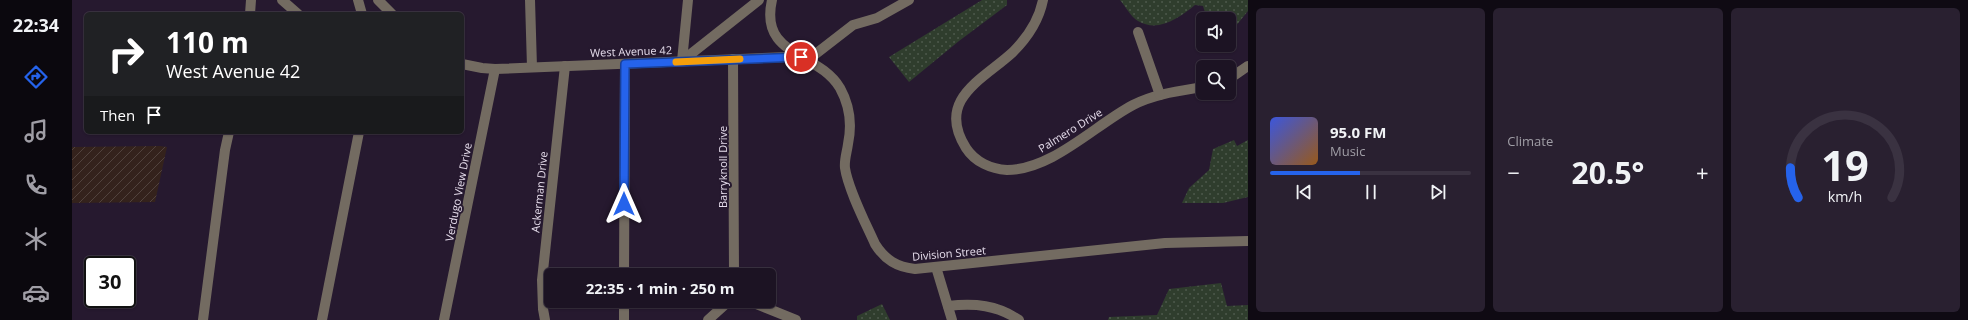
<!DOCTYPE html>
<meta charset="utf-8">
<style>
:root{--surface:#1c1323;--page:#292030;--text:#f1f3f6;--muted:#a09ea6;--line:#3a3241;--accent:#2563eb}
body{margin:0;font-family:"Open Sans",sans-serif;background:var(--page);color:var(--text);height:100vh;display:flex;flex-direction:column;font-size:15px;white-space:nowrap}
*{box-sizing:border-box;margin:0}
p{font-size:13px;color:var(--muted)}
.icon{flex:none;width:22px;height:22px;fill:none;stroke:currentColor;stroke-width:2;stroke-linecap:round;stroke-linejoin:round}
.map{position:relative;flex:1;overflow:hidden}
.drawer{display:flex;flex-direction:column;gap:8px;padding:8px;background:#0f0a13;width:720px}
.drawer>*{flex:none}
.guide{position:absolute;left:12px;top:12px;width:380px;height:122px;border-radius:6px;box-shadow:0 1px 3px #0004,0 0 0 1px var(--line);background:#202124;color:#fff;overflow:hidden}
.controls{position:absolute;left:1124px;top:12px;display:grid;gap:8px}
.controls a{display:grid;place-items:center;width:40px;height:40px;border-radius:6px;background:var(--surface);box-shadow:0 1px 3px #0004,0 0 0 1px var(--line);font-size:20px}
.speed{position:absolute;left:12px;top:256px;display:flex;gap:8px;font-size:20px;font-weight:700;text-align:center}
.speed>*{display:grid;place-content:center;width:52px;height:52px;border-radius:50%;background:var(--surface);box-shadow:0 1px 3px #0004,0 0 0 1px var(--line);line-height:1}
.speed .limit{border:2px solid #111;border-radius:6px;background:#fff;color:#111}
.pin{position:absolute;display:grid;place-items:center;width:34px;height:34px;color:#fff;margin:-17px;border:2px solid #fff;border-radius:50%;box-shadow:0 1px 4px #0007}
.me{position:absolute;width:44px;margin:-22px;rotate:0deg;stroke-linejoin:round;filter:drop-shadow(0 0 3px #0008)}
.turn{display:flex;align-items:center;gap:14px;height:84px;padding:0 16px;font-size:18px}
.turn .icon{width:52px;height:52px;stroke-width:2.5}
.turn b{display:block;font-size:28px;line-height:34px}
.then{display:flex;align-items:center;height:38px;padding:0 16px;background:#0003;gap:8px;font-size:15px}
.big{font-size:30px;font-weight:700;line-height:1.1}
.drawer .tile{flex:1;display:flex;flex-direction:column;justify-content:center;gap:6px;min-width:0;padding:0 14px;border-radius:6px;background:var(--page)}
.drawer .dial{align-items:center;gap:0}
.dial svg{height:104px;overflow:visible;fill:none;stroke:var(--line);stroke-width:7;stroke-linecap:round;text-anchor:middle}
.dial text{fill:var(--text);stroke:none}
.song{display:flex;align-items:center;gap:12px}
.cover{width:48px;height:48px;border-radius:6px;background:linear-gradient(135deg,hsl(230 70% 55%),hsl(30 70% 35%))}
.played{height:4px;border-radius:2px;background:linear-gradient(90deg,var(--accent) 45%,var(--line) 45%)}
.keys{display:flex;justify-content:space-around;direction:ltr}
.heat{display:flex;justify-content:space-between;align-items:center;font-size:22px;direction:ltr}
.drawer .tiles{flex:1;display:grid;gap:8px;grid-template-columns:repeat(3,1fr)}
.trip{position:absolute;left:472px;top:268px;width:232px;height:40px;border-radius:6px;background:var(--surface);box-shadow:0 1px 3px #0004,0 0 0 1px var(--line);font-weight:700;line-height:40px;text-align:center}
main{display:flex;flex:1;min-height:0}
.menu{display:flex;flex-direction:column;width:72px;justify-content:space-around;align-items:center;background:#0b080e;color:var(--muted)}
.menu .icon{width:28px;height:28px}
.menu .on{color:var(--accent)}
.menu b{font-size:18px;color:var(--text)}
.map>svg:first-child{display:block}
.industrial{fill:url(#industrial-furrows)}
.grass{fill:url(#grass-dots)}
.lines{fill:none;stroke-linecap:round;stroke-linejoin:round}
.minor{stroke:#736b61;stroke-width:10}
.route-casing{stroke:#184099;stroke-width:10}
.route{stroke:#2563eb;stroke-width:7}
.slow{stroke:#f59e0b;stroke-width:7}
.labels{text-anchor:middle;dominant-baseline:central;stroke-width:4;stroke-linejoin:round;paint-order:stroke}
.street-label{font-size:11px;fill:#e6ddec;stroke:#26192f}
</style>
<main>
<nav class="menu">
<b>22:34</b>
<svg class="icon on" aria-label="directions" viewBox="0 0 24 24"><path d="M12 3l9 9-9 9-9-9zM9 14v-3h6M13 9l2 2-2 2"/></svg>
<svg class="icon" aria-label="music" viewBox="0 0 24 24"><path d="M9 18V5l10-2v13"/><circle cx="6" cy="18" r="3"/><circle cx="16" cy="16" r="3"/></svg>
<svg class="icon" aria-label="phone" viewBox="0 0 24 24"><path d="M5 4h4l2 5-3 2q2 4 5 5l2-3 5 2v4C11 20 4 13 5 4z"/></svg>
<svg class="icon" aria-label="climate" viewBox="0 0 24 24"><path d="M12 3v18M4 7l16 10M4 17L20 7"/></svg>
<svg class="icon" aria-label="car" viewBox="0 0 24 24"><path d="M5 17H2v-5l4-1 3-4h7l3 4 3 1v5h-3M9 17h6M6 11h13"/><circle cx="7" cy="17" r="2"/><circle cx="17" cy="17" r="2"/></svg>
</nav>
<div class="map">
<svg width="1176" height="320" viewBox="0 0 1176 320">
<defs>
<pattern id="industrial-furrows" width="10" height="10" patternUnits="userSpaceOnUse"><rect width="10" height="10" fill="#34221c"/><path d="M-1 1l2-2M0 10L10 0M9 11l2-2" fill="none" stroke="#51423d"/></pattern>
<pattern id="grass-dots" width="8" height="8" patternUnits="userSpaceOnUse"><rect width="8" height="8" fill="#2f3d2d"/><path d="M2 2h.1M6 6h.1" fill="none" stroke="#4d594c" stroke-width="1.8" stroke-linecap="round"/></pattern>
</defs>
<rect width="100%" height="100%" fill="#26192f"/>
<path class="industrial" d="M88,146L95,147L83,202L0,203V147Z"/>
<g class="grass">
<path d="M910,0H935V5L887,41L837,82L817,57Z"/>
<path d="M1048,0H1176V11L1163,27L1157,26V19H1135L1131,6L1123,5C1107,18 1086,33 1066,21C1059,17 1053,6 1048,0Z"/>
<path d="M1162,140L1165,146L1176,140V197L1151,203H1110L1117,188L1137,170L1141,149Z"/>
<path d="M1149,283L1155,306L1176,305V320H1036L1037,317L1085,315L1097,289Z"/>
<path d="M810,304L818,320H785V316Z"/>
</g>
<g class="lines">
<g class="minor">
<path d="M210,0L226,14"/>
<path d="M286,0L290,14"/>
<path d="M306,0L320,14"/>
<path d="M458,0L460,67"/>
<path d="M700,0C687,57 746,51 768,88C778,106 780,125 776,144C775,152 772,160 773,168C776,189 794,224 803,244C813,260 825,267 843,269L1093,243L1176,241"/>
<path d="M971,0C967,20 955,38 941,52C912,79 863,99 894,148C903,162 919,169 935,170C980,170 1023,125 1061,105C1082,94 1107,91 1131,87"/>
<path d="M178,14L179,0"/>
<path d="M1066,32L1088,95"/>
<path d="M661,59L662,275"/>
<path d="M610,61L687,0"/>
<path d="M610,61L616,0"/>
<path d="M390,64L410,68L423,69L741,56L781,25L805,18L837,0"/>
<path d="M1157,79L1176,66"/>
<path d="M864,267L880,320"/>
<path d="M552,275L553,64"/>
<path d="M552,301V320"/>
<path d="M677,301L724,320"/>
<path d="M876,306C903,303 925,305 947,320"/>
<path d="M131,320L153,150L157,132"/>
<path d="M250,320L287,132"/>
<path d="M372,320L423,69"/>
<path d="M473,320L471,309L470,280L493,66"/>
<path d="M636,320L657,301"/>
</g>
</g>
<g class="lines">
<defs>
<path id="route" d="M552,204L553,64L729,57"/>
</defs>
<use href="#route" class="route-casing"/>
<use href="#route" class="route"/>
<path class="slow" d="M604,62L668,59"/>
</g>
<g class="labels">
<g class="street-label">
<text transform="translate(559 51) rotate(-2)">West Avenue 42</text>
<text transform="translate(998 130) rotate(-32)">Palmero Drive</text>
<text transform="translate(650 167) rotate(-90)">Barryknoll Drive</text>
<text transform="translate(386 192) rotate(-79)">Verdugo View Drive</text>
<text transform="translate(467 192) rotate(-84)">Ackerman Drive</text>
<text transform="translate(877 253) rotate(-5)">Division Street</text>
</g>
</g>
</svg>
<div class="controls">
<a><svg class="icon" aria-label="sound" viewBox="0 0 24 24"><path d="M4 9h4l5-4v14l-5-4H4zM17 9q2 3 0 6"/></svg></a>
<a><svg class="icon" aria-label="search" viewBox="0 0 24 24"><circle cx="10" cy="10" r="6"/><path d="M15 15l6 6"/></svg></a>
</div>
<div class="speed"><div class="limit">30</div></div>
<div class="pin" style="left:729px;top:57px;background:#d93025"><svg class="icon" aria-label="arrive" viewBox="0 0 24 24"><path d="M6 21V4h12l-3 4 3 4H6"/></svg></div>
<svg class="me" style="left:552px;top:204px" viewBox="-20 -20 40 40"><path d="M0-17L14 15 0 8-14 15z" fill="#2563eb" stroke="#fff" stroke-width="4"/></svg>
<div class="trip">22:35 · 1 min · 250 m</div>
<div class="guide">
<div class="turn"><svg class="icon" aria-label="right" viewBox="0 0 24 24"><path d="M7 20v-9h11M14 6l5 5-5 5"/></svg><div><b>110 m</b>West Avenue 42</div></div>
<div class="then">Then<svg class="icon" aria-label="arrive" viewBox="0 0 24 24"><path d="M6 21V4h12l-3 4 3 4H6"/></svg></div>
</div>
</div>
<section class="drawer">
<div class="tiles">
<div class="tile">
<div class="song"><i class="cover"></i><div><b>95.0 FM</b><p>Music</p></div></div>
<div class="played"></div>
<div class="keys"><svg class="icon" aria-label="previous" viewBox="0 0 24 24"><path d="M18 5L8 12l10 7zM5 5v14"/></svg><svg class="icon" aria-label="pause" viewBox="0 0 24 24"><path d="M8 5v14M16 5v14"/></svg><svg class="icon" aria-label="next" viewBox="0 0 24 24"><path d="M6 5l10 7-10 7zM19 5v14"/></svg></div>
</div>
<div class="tile"><p>Climate</p>
<div class="heat"><a>−</a><b class="big">20.5°</b><a>+</a></div>
</div>
<div class="tile dial"><svg viewBox="0 0 100 80">
<path d="M14 69A42 42 0 1 1 86 69"/>
<path d="M14 69A42 42 0 0 1 8 46" stroke="#2563eb"/>
<text x="50" y="56" font-size="32" font-weight="700">19</text>
<text x="50" y="72" font-size="11">km/h</text>
</svg></div>
</div>
</section>
</main>
